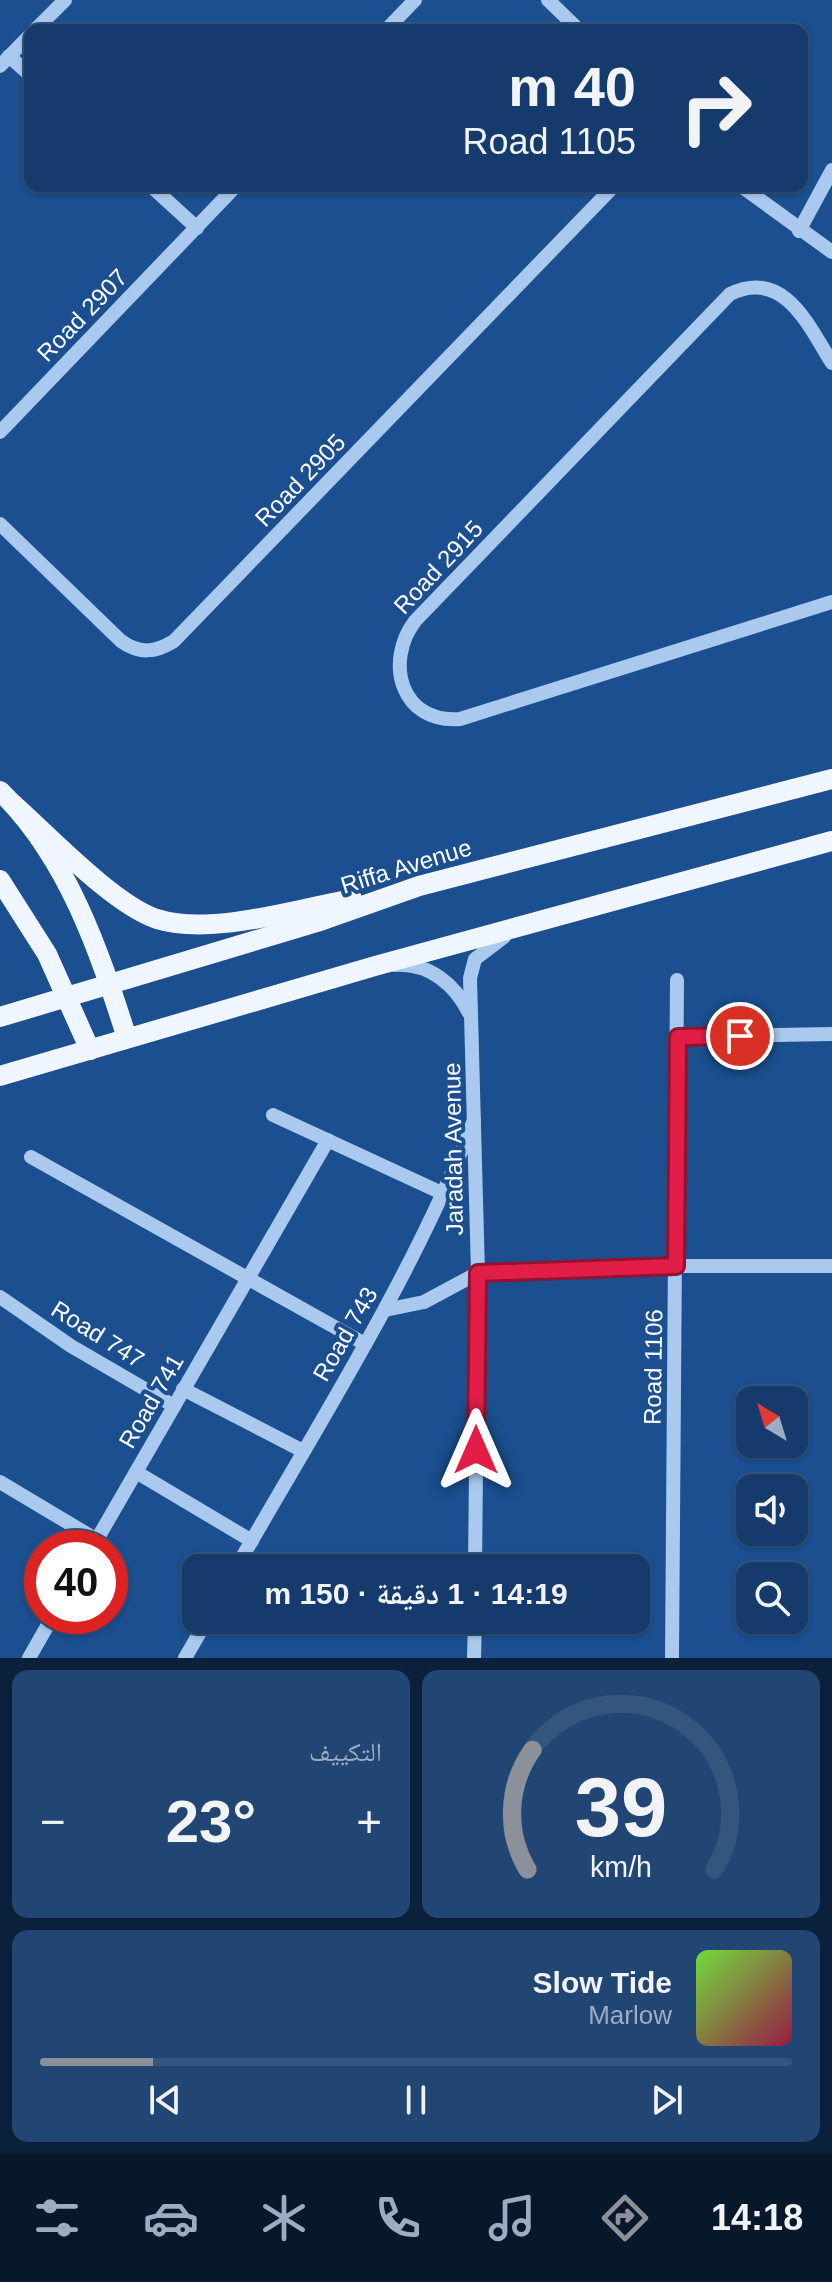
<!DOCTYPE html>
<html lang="ar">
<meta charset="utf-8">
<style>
:root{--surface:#143b6b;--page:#214673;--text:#f1f3f6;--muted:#9dadc1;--line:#33557e;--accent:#8c9099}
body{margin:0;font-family:Helvetica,"Noto Naskh Arabic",sans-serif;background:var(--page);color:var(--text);direction:rtl;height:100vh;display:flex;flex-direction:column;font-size:30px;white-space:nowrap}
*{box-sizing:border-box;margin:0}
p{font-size:26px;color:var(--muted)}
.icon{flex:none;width:44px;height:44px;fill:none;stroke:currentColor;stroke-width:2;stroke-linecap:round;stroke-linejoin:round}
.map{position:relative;height:1658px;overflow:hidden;direction:ltr}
.sheet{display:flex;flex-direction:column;gap:12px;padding:12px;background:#0b203b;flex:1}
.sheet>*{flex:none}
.banner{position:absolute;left:24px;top:24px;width:784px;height:168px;border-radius:16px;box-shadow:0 2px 6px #0004,0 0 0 2px var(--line);direction:rtl;background:#143b6b;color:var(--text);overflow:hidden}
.needle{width:52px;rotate:322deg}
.buttons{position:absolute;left:736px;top:1386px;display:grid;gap:16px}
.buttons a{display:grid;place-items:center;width:72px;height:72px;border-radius:16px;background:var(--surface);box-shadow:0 2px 6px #0004,0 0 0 2px var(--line);font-size:40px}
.speed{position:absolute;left:24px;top:1530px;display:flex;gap:16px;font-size:40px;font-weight:700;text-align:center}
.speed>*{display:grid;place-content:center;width:104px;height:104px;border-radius:50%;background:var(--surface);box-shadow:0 2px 6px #0004,0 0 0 2px var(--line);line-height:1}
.speed .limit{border:12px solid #d22;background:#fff;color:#111}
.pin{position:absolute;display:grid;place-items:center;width:68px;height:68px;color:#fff;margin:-34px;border:4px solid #fff;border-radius:50%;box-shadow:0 2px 8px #0007}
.me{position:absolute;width:88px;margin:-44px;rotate:0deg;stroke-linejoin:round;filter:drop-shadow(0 0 6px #0008)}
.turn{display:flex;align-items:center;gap:28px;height:168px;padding:0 40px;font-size:36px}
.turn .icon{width:104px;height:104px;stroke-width:2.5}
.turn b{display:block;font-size:56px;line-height:68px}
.big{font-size:60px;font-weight:800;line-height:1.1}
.sheet .widget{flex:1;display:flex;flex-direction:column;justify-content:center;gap:12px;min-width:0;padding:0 28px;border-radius:16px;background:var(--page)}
.sheet .dial{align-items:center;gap:0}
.dial svg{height:208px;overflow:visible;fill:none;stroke:var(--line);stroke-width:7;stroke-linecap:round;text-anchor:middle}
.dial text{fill:var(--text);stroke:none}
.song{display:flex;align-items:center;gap:24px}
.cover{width:96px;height:96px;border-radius:12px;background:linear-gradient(135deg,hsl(100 70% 55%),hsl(340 70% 35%))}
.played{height:8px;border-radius:4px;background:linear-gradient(90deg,var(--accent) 15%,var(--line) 15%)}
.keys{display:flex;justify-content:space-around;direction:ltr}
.heat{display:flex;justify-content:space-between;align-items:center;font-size:44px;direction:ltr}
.sheet .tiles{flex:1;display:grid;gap:12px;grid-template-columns:1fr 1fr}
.widget:last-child{grid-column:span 2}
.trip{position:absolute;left:182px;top:1554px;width:468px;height:80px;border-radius:16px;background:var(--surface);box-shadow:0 2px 6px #0004,0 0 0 2px var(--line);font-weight:800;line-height:80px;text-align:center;direction:rtl}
.menu{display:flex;height:128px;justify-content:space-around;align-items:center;background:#08182b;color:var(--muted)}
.menu .icon{width:56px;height:56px}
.menu .on{color:var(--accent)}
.menu b{font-size:36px;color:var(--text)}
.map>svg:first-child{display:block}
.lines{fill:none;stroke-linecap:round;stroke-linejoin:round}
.minor{stroke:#a9c9ee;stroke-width:14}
.major{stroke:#f0f6ff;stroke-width:20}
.route-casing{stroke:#92132f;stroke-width:20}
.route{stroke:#e11d48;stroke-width:14}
.labels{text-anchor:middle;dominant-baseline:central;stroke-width:8;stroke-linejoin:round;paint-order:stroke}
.street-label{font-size:24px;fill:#fff;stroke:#1b4f8f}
</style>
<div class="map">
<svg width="832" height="1658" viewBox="0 0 832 1658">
<rect width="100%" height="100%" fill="#1b4f8f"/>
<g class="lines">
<g class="minor">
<path d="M548,0L579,30"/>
<path d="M35,30L65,0"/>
<path d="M386,30L415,0"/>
<path d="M9,56L30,75"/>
<path d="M0,66L30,35"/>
<path d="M151,186L197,228"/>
<path d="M741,186L832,252"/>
<path d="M799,231L832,170"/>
<path d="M832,363C808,325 784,268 730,294L415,621C384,662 401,724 460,719L832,602"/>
<path d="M0,432L236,186"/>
<path d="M0,524L121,641C139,654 155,653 174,641L614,186"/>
<path d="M395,965C429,963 455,984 469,1013"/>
<path d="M678,1037L832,1034"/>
<path d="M273,1115L444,1194"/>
<path d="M31,1157L365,1344"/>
<path d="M0,1297L71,1346L174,1406"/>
<path d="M385,1310L424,1302L478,1273L676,1266H832"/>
<path d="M183,1389L303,1451"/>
<path d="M136,1472L252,1541"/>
<path d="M0,1482L97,1540"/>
<path d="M92,1548L328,1140"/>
<path d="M236,1568C320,1421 412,1278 474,1120"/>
<path d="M475,1568L478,1273L470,978L475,959L504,937"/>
<path d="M29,1658L53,1616"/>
<path d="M185,1658L207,1620"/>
<path d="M474,1658L475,1620"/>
<path d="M672,1658L677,980"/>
</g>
<g class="major">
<path d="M0,791C68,857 99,951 127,1038"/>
<path d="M13,804C49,836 114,905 157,919C211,936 297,909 352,899"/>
<path d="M0,880L47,954L90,1050"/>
<path d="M0,1017L317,922L419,886L832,779"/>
<path d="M0,1076L375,966L832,841"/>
</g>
</g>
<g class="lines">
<defs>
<path id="route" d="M476,1450L478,1273L676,1266L678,1037L740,1036"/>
</defs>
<use href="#route" class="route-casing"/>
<use href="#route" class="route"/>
</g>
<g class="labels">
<g class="street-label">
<text transform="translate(82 315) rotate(-46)">Road 2907</text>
<text transform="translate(300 480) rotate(-46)">Road 2905</text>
<text transform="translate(438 567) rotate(-47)">Road 2915</text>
<text transform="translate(406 866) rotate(-17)">Riffa Avenue</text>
<text transform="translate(453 1149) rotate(-91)">Jaradah Avenue</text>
<text transform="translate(98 1334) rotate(32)">Road 747</text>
<text transform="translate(345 1334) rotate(-60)">Road 743</text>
<text transform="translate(653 1367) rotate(-89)">Road 1106</text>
<text transform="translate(151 1401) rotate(-60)">Road 741</text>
</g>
</g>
</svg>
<div class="buttons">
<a><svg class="needle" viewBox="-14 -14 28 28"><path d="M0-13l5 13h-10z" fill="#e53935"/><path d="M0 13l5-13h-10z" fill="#9dadc1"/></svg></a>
<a><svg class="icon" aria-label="sound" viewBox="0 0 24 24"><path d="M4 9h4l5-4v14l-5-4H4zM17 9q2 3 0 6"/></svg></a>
<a><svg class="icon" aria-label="search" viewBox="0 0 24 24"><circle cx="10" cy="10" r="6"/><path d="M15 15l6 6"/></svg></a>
</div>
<div class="speed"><div class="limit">40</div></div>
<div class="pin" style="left:740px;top:1036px;background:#d93025"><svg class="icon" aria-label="arrive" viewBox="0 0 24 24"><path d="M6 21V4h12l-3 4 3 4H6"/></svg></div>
<svg class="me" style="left:476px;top:1450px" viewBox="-20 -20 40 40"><path d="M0-17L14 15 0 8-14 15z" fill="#e11d48" stroke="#fff" stroke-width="4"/></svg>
<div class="trip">14:19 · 1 دقيقة · 150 m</div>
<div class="banner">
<div class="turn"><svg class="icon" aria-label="right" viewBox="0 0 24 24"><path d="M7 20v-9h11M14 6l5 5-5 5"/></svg><div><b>40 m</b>Road 1105</div></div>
</div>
</div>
<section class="sheet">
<div class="tiles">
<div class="widget dial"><svg viewBox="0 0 100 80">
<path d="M14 69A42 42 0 1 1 86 69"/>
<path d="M14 69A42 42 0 0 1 16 23" stroke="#8c9099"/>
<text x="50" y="56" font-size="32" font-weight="700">39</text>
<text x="50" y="72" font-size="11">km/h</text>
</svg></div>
<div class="widget"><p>التكييف</p>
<div class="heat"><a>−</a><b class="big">23°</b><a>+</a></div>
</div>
<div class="widget">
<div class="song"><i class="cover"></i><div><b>Slow Tide</b><p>Marlow</p></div></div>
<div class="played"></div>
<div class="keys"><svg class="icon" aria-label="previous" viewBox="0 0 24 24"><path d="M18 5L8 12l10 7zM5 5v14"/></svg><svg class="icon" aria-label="pause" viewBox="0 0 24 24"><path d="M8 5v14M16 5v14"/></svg><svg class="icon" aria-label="next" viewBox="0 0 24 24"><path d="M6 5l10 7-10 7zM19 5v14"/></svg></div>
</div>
</div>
</section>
<nav class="menu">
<b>14:18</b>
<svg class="icon on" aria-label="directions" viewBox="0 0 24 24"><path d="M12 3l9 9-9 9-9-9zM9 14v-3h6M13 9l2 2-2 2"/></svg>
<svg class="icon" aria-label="music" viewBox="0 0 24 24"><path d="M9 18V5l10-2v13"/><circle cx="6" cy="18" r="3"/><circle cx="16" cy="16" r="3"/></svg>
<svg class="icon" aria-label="phone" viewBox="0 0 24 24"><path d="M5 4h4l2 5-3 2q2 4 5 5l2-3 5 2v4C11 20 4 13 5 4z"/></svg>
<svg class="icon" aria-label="climate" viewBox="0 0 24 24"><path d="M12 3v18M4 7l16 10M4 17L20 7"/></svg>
<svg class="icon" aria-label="car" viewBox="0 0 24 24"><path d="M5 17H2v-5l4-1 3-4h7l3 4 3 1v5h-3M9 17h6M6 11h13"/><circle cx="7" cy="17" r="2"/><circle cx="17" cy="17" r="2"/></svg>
<svg class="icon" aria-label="filters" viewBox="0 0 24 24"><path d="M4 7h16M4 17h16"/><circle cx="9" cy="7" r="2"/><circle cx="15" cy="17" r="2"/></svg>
</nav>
